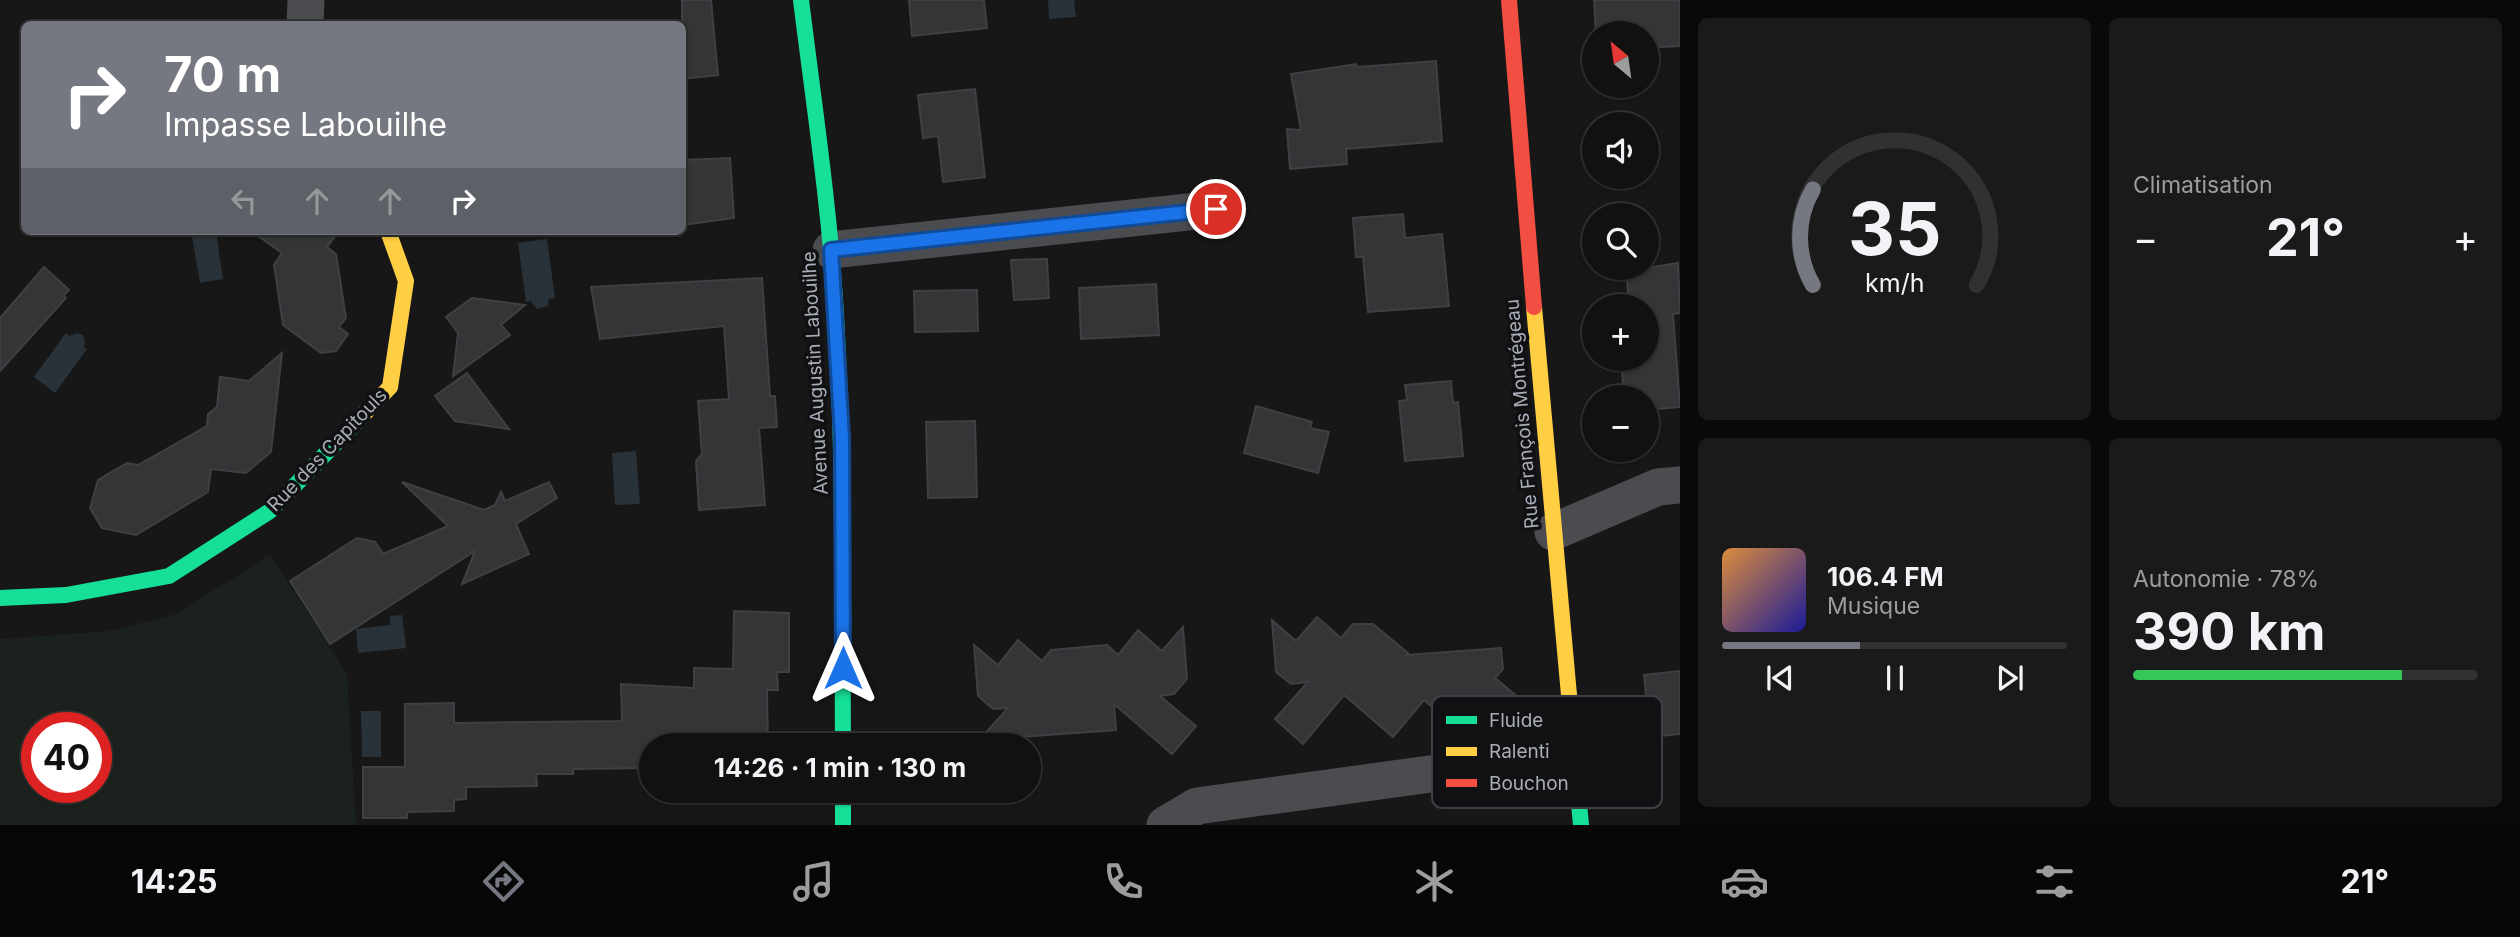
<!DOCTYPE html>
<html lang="fr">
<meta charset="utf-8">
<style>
:root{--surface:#111;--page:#1a1a1a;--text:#f1f3f6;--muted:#9c9d9f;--line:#303131;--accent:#757880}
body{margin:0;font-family:Inter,sans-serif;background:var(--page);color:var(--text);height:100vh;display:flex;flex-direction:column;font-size:26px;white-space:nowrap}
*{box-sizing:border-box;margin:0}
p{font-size:23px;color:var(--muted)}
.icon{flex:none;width:38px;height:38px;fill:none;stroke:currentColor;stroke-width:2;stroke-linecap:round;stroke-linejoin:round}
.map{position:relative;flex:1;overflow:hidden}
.panel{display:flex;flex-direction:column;gap:18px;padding:18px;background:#090909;width:840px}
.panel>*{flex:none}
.banner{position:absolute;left:21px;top:21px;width:665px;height:214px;border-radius:10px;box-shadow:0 2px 5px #0004,0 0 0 2px var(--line);background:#757880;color:#fff;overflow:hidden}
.needle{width:46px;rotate:331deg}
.controls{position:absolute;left:1582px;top:21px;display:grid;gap:14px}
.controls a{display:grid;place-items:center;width:77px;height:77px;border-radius:50%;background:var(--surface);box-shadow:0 2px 5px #0004,0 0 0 2px var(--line);font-size:35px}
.speed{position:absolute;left:21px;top:712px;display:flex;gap:14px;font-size:35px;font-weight:700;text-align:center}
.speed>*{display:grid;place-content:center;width:91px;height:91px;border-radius:50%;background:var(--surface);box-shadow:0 2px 5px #0004,0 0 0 2px var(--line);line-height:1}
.speed .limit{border:10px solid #d22;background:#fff;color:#111}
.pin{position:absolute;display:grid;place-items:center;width:60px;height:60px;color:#fff;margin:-30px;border:4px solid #fff;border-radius:50%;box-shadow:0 2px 7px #0007}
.me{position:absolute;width:77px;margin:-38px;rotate:0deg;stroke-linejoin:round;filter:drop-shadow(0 0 5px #0008)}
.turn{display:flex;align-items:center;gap:24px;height:147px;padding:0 28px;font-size:32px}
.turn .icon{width:91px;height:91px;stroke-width:2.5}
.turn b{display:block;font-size:49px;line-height:60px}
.lanes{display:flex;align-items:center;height:66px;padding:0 28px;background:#0003;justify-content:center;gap:35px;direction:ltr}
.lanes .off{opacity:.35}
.big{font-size:52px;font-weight:700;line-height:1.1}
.panel .tile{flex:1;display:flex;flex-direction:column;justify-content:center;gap:10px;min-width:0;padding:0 24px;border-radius:10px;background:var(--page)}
.panel .dial{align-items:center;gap:0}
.dial svg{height:182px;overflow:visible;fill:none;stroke:var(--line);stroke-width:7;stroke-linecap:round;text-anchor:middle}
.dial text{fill:var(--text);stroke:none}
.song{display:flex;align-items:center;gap:21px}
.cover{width:84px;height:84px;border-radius:10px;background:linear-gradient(135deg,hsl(30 70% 55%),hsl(240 70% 35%))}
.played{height:7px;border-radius:4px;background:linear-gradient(90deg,var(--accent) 40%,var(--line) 40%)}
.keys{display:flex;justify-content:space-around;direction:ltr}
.heat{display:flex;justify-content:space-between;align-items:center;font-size:38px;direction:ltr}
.charge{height:10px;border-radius:5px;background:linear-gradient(90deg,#34c759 78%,var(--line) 0)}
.panel .tiles{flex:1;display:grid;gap:18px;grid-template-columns:repeat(2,1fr)}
.trip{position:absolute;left:639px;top:733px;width:402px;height:70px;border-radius:35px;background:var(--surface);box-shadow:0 2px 5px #0004,0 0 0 2px var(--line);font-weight:700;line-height:70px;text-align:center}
.tabs{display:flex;height:112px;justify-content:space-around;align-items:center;background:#070707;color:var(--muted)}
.tabs .icon{width:49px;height:49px}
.tabs .on{color:var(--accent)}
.tabs b{font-size:32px;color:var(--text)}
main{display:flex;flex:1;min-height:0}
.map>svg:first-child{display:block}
.green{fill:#1b211c;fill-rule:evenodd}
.water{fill:#2a3239}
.building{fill:#343537;stroke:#3f4043;stroke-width:2}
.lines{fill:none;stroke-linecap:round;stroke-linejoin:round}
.street{stroke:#4b4c50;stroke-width:37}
.fast{stroke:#16e098;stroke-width:16}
.slow{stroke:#ffcf43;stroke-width:16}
.jam{stroke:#f24e42;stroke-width:16}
.route-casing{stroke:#114b97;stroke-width:18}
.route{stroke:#1a73e8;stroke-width:12}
.labels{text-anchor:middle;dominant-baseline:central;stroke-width:7;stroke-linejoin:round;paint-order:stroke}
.street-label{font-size:19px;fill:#a8adb8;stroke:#111113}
.key{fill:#111113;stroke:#3e4045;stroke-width:2}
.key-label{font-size:19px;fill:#a8adb8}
</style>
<main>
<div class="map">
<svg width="1680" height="825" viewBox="0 0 1680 825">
<rect width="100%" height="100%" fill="#171717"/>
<path class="green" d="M270,555L347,673L356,825H0V639L109,631L176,614ZM37,728H96V788H37Z"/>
<g class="water">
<path d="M1048,0H1074L1076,17L1049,19Z"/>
<path d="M216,232L223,279L200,283L192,236Z"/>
<path d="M547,239L555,298L549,299L548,306L537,309L531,301L526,302L518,243Z"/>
<path d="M66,333L69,336L77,333L83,335L85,341L84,347L87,349L55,393L34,377Z"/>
<path d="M636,451L640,504L615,505L612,453Z"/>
<path d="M402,615L406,648L358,653L356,629L390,625V616Z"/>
<path d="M361,711H381V757H362Z"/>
</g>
<g class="building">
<path d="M682,0H711L718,75L682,79Z"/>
<path d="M909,0H984L987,28L912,36Z"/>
<path d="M1594,0H1680V46L1647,48V33H1596Z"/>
<path d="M1436,61L1442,141L1346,149L1347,164L1290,169L1287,129L1301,130L1291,74L1356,64L1357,67Z"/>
<path d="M975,89L985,177L943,182L938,136L923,138L918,95Z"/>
<path d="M730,158L734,218L682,225V160Z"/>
<path d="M1403,214L1405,238L1442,234L1449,306L1368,312L1363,257H1356L1353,218Z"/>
<path d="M251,231H339L327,247L336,254L346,318L339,327L348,334L336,351L321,353L283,325L274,265L282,253Z"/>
<path d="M1047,259L1049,298L1014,300L1011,260Z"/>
<path d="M1678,263L1680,313L1673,314L1680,407L1647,410V397H1624L1621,359H1647V306H1629L1626,268H1647Z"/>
<path d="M44,267L69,290L64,295L66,298L0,371V318Z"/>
<path d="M762,278L770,396H775L777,427L759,428L765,505L699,510L696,461L702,454L698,401L729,399L724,326L600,339L591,287Z"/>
<path d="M1156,284L1159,335L1081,339L1079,288Z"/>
<path d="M977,290L978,331L915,332L914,291Z"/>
<path d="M472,298L525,305L501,325L510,335L453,376L458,333L446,317Z"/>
<path d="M282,353L271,452L246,473L211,469L208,492L136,535L102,528L90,508L98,480L127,463L138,465L207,426L208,414L217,407L220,377L249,381Z"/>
<path d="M467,373L509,429L455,421L435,396Z"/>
<path d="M1451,381L1453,403L1458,402L1463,456L1405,461L1399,401L1407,400L1405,385Z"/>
<path d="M1256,406L1312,422L1310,428L1329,432L1318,473L1244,453Z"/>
<path d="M975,421L977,497L928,498L926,422Z"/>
<path d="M402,482L484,510L495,505L501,492L505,501L549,482L557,498L516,524L529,554L462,584L475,551L330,644L290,581L357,538L375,542L383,554L448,526Z"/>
<path d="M734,611L789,613V672H777L778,690H767L768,746H651V768L573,769V774H536L537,786L466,787V799L454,800V811L407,812V818H363V767H405V704L454,703V722L456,723L622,721L621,684L694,688V668L733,669Z"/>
<path d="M1317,617L1341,638L1353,624H1373L1408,653L1406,655L1501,648L1503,669L1495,678L1520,699L1458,703L1445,718L1424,700L1393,737L1344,695L1303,744L1275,719L1308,682L1291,684L1276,672L1272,620L1296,641Z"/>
<path d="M1183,627L1187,679L1174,694L1160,696L1196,726L1172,754L1114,704L1116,730L979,740L1008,708L993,709L978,696L974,645L998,665L1018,640L1042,661L1051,650L1107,645L1118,655L1138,630L1162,651Z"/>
<path d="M1680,671V734L1650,737L1644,675Z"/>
<path d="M668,791H768L769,801L719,802V793L668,794Z"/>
</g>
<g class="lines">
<g class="street">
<path d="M305,24L306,0"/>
<path d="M831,250L1216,209"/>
<path d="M1553,532L1658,487L1680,485"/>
<path d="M1165,825L1197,806L1575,754"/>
</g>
<g class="fast">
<path d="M801,0C814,105 830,210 836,316C844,459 842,603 843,746"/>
<path d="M0,598L66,595L169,576L270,511L365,413"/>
<path d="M1569,695L1581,825"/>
<path d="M843,791V825"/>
</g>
<g class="slow">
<path d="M1534,307L1569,695"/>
<path d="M365,413L390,387L406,281L388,231"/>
</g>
<path class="jam" d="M1509,0L1534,307"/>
</g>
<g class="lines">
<defs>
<path id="route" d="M843,668L842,438L831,250L1216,209"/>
</defs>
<use href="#route" class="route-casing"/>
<use href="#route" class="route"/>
</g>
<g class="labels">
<g class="street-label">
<text transform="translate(815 373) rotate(-93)">Avenue Augustin Labouilhe</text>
<text transform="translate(1522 414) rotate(-95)">Rue François Montrégeau</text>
<text transform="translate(327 450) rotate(-46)">Rue des Capitouls</text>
</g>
</g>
<rect x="1432" y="696" width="230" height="112" rx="10" class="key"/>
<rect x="1446" y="716" width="31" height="8" fill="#16e098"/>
<rect x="1446" y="747" width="31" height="9" fill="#ffcf43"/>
<rect x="1446" y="779" width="31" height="8" fill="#f24e42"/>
<g class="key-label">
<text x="1489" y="727">Fluide</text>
<text x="1489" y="758">Ralenti</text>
<text x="1489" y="790">Bouchon</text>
</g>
</svg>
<div class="controls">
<a><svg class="needle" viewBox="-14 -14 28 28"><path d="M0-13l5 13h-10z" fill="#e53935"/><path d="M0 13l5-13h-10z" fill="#9c9d9f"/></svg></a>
<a><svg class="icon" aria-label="sound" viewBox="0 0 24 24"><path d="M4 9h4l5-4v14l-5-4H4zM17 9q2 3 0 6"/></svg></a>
<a><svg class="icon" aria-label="search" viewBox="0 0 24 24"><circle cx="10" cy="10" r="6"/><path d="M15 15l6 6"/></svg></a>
<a>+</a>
<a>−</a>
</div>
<div class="speed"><div class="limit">40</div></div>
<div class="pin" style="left:1216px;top:209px;background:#d93025"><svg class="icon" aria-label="arrive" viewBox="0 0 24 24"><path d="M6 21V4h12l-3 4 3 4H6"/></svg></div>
<svg class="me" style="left:843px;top:668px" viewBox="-20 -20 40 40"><path d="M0-17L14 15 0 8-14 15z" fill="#1a73e8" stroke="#fff" stroke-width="4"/></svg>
<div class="trip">14:26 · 1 min · 130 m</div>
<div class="banner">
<div class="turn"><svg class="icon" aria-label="right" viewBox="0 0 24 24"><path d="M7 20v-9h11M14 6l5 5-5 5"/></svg><div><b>70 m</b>Impasse Labouilhe</div></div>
<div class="lanes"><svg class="icon off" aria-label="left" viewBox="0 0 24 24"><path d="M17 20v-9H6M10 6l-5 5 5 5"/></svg><svg class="icon off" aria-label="ahead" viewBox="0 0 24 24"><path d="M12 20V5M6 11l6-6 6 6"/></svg><svg class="icon off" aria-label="ahead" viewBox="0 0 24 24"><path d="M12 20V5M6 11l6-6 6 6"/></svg><svg class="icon" aria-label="right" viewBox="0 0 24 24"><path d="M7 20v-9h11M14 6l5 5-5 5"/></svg></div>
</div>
</div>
<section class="panel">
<div class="tiles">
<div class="tile dial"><svg viewBox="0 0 100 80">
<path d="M14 69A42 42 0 1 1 86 69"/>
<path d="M14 69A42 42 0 0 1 14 27" stroke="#757880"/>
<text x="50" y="56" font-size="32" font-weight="700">35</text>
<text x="50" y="72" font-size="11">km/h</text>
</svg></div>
<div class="tile"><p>Climatisation</p>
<div class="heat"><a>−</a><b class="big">21°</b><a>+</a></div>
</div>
<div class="tile">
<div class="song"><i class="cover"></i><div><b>106.4 FM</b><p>Musique</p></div></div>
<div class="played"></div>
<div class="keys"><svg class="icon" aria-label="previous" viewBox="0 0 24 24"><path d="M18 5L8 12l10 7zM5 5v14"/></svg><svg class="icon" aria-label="pause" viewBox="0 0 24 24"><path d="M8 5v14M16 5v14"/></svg><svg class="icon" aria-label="next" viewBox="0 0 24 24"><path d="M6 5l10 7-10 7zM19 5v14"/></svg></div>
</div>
<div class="tile"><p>Autonomie · 78%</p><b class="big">390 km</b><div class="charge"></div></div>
</div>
</section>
</main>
<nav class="tabs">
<b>14:25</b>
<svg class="icon on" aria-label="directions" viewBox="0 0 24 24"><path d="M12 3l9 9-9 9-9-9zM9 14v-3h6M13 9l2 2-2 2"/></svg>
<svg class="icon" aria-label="music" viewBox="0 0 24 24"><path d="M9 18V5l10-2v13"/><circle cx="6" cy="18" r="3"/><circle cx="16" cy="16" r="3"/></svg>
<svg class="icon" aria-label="phone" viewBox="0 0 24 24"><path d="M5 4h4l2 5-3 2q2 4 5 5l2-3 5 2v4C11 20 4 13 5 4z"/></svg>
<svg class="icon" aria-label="climate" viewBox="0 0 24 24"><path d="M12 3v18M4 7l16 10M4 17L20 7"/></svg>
<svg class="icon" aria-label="car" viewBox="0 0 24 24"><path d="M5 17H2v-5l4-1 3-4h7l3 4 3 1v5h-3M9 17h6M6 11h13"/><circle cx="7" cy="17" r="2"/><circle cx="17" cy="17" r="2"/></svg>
<svg class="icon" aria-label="filters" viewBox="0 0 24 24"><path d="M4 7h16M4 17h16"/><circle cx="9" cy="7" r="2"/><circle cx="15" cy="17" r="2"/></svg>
<b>21°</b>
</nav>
